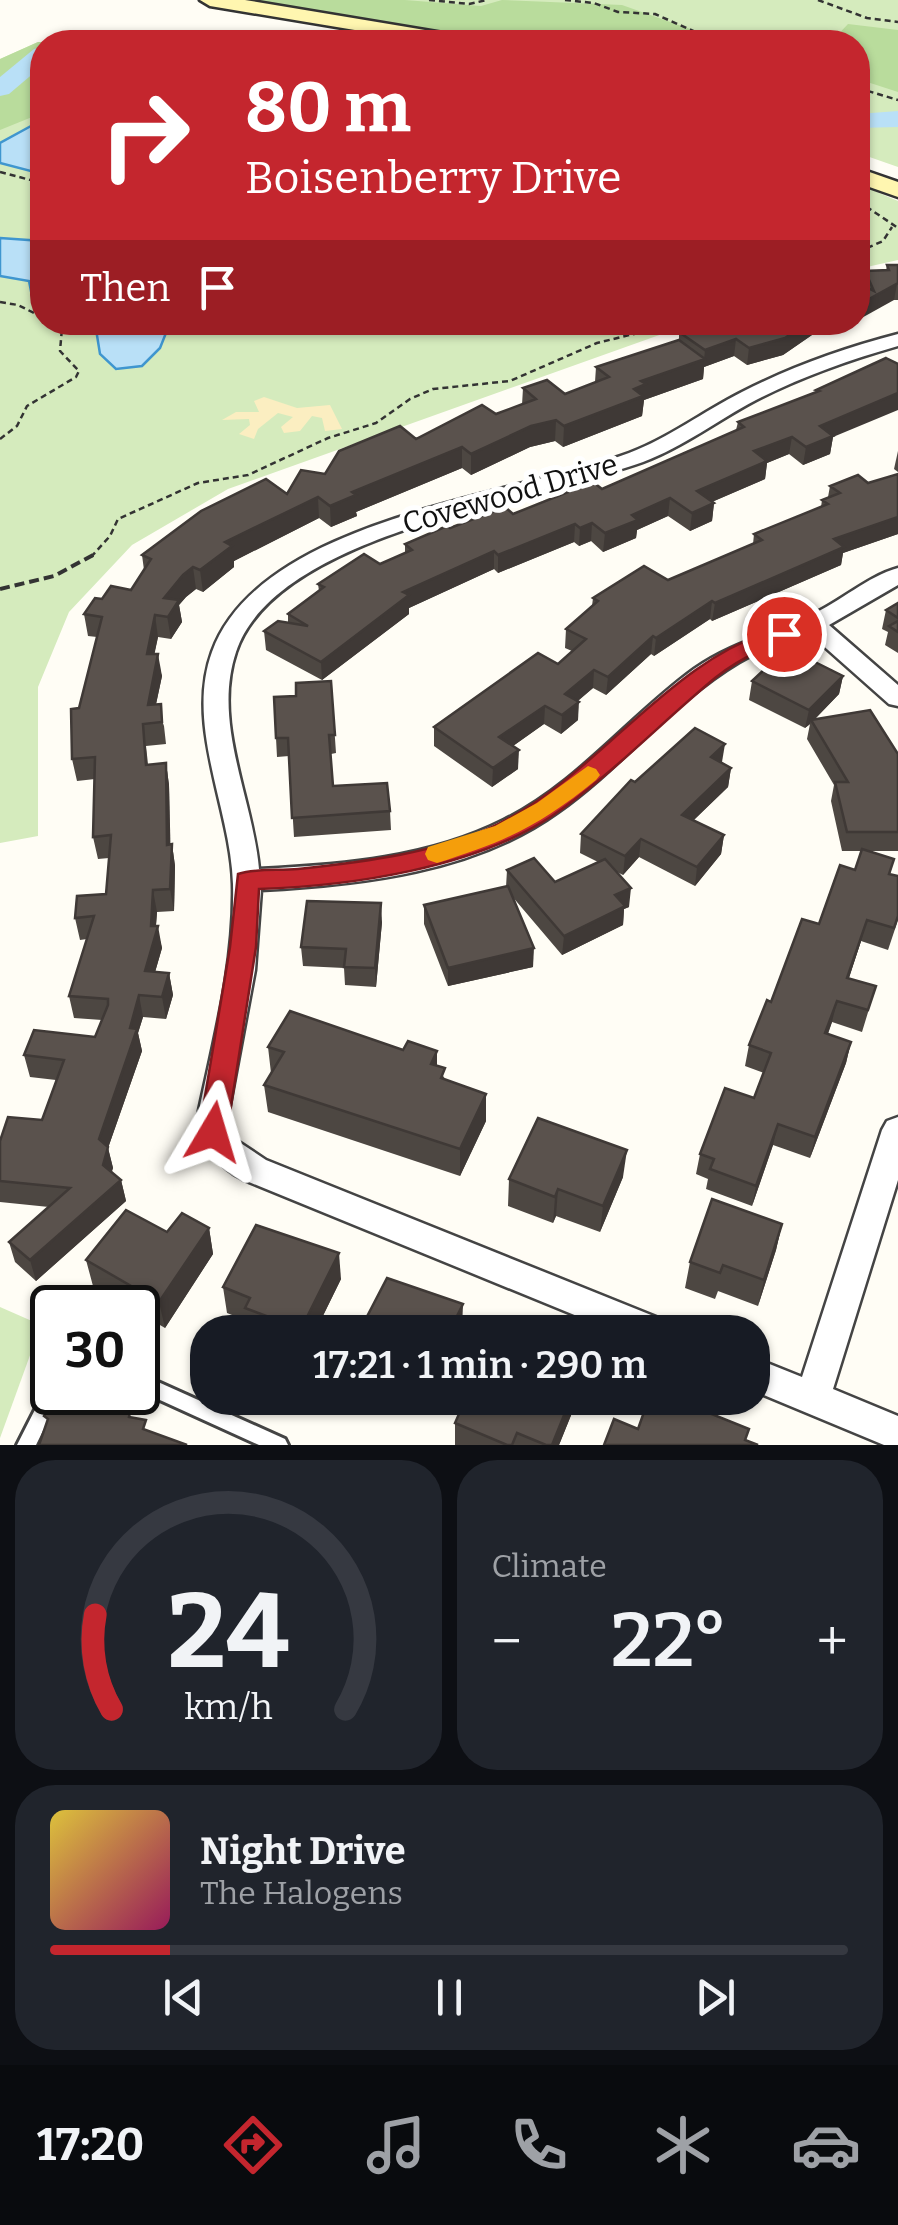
<!DOCTYPE html>
<meta charset="utf-8">
<style>
:root{--surface:#171b24;--page:#20242c;--text:#f1f3f6;--muted:#9ea1a6;--line:#363941;--accent:#c4262e}
body{margin:0;font-family:Bitter,serif;background:var(--page);color:var(--text);height:100vh;display:flex;flex-direction:column;font-size:38px;white-space:nowrap}
*{box-sizing:border-box;margin:0}
p{font-size:32px;color:var(--muted)}
.icon{flex:none;width:55px;height:55px;fill:none;stroke:currentColor;stroke-width:2;stroke-linecap:round;stroke-linejoin:round}
.map{position:relative;height:1445px;overflow:hidden}
.sheet{display:flex;flex-direction:column;gap:15px;padding:15px;background:#0d0f14;flex:1}
.sheet>*{flex:none}
.top-card{position:absolute;left:30px;top:30px;width:840px;height:305px;border-radius:40px;box-shadow:0 2px 8px #0004;background:#c4262e;color:#fff;overflow:hidden}
.speed{position:absolute;left:30px;top:1285px;display:flex;gap:20px;font-size:50px;font-weight:700;text-align:center}
.speed>*{display:grid;place-content:center;width:130px;height:130px;border-radius:50%;background:var(--surface);box-shadow:0 2px 8px #0004;line-height:1}
.speed .limit{border:5px solid #111;border-radius:15px;background:#fff;color:#111}
.pin{position:absolute;display:grid;place-items:center;width:85px;height:85px;color:#fff;margin:-42px;border:5px solid #fff;border-radius:50%;box-shadow:0 2px 10px #0007}
.me{position:absolute;width:110px;margin:-55px;rotate:7deg;stroke-linejoin:round;filter:drop-shadow(0 0 8px #0008)}
.turn{display:flex;align-items:center;gap:35px;height:210px;padding:0 50px;font-size:45px}
.turn .icon{width:130px;height:130px;stroke-width:2.5}
.turn b{display:block;font-size:70px;line-height:85px}
.then{display:flex;align-items:center;height:95px;padding:0 50px;background:#0003;gap:20px;font-size:38px}
.big{font-size:75px;font-weight:600;line-height:1.1}
.sheet .widget{flex:1;display:flex;flex-direction:column;justify-content:center;gap:15px;min-width:0;padding:0 35px;border-radius:40px;background:var(--page)}
.sheet .dial{align-items:center;gap:0}
.dial svg{height:260px;overflow:visible;fill:none;stroke:var(--line);stroke-width:7;stroke-linecap:round;text-anchor:middle}
.dial text{fill:var(--text);stroke:none}
.song{display:flex;align-items:center;gap:30px}
.cover{width:120px;height:120px;border-radius:15px;background:linear-gradient(135deg,hsl(50 70% 55%),hsl(330 70% 35%))}
.played{height:10px;border-radius:5px;background:linear-gradient(90deg,var(--accent) 15%,var(--line) 15%)}
.keys{display:flex;justify-content:space-around;direction:ltr}
.heat{display:flex;justify-content:space-between;align-items:center;font-size:55px;direction:ltr}
.sheet .tiles{flex:1;display:grid;gap:15px;grid-template-columns:1fr 1fr}
.widget:last-child{grid-column:span 2}
.trip{position:absolute;left:190px;top:1315px;width:580px;height:100px;border-radius:40px;background:var(--surface);box-shadow:0 2px 8px #0004;font-weight:600;line-height:100px;text-align:center}
.tabs{display:flex;height:160px;justify-content:space-around;align-items:center;background:#090b0e;color:var(--muted)}
.tabs .icon{width:70px;height:70px}
.tabs .on{color:var(--accent)}
.tabs b{font-size:45px;color:var(--text)}
.map>svg:first-child{display:block}
.green{fill:#d5ebbd}
.forest{fill:#b9dc9c}
.sand{fill:#fbeec1}
.water{fill:#b9e0f7;stroke:#3f96cf;stroke-width:2.5}
.lines{fill:none;stroke-linecap:round;stroke-linejoin:round}
.river{fill:#b9e0f7;fill-rule:evenodd}
.service-casing{stroke:#444;stroke-width:6}
.minor-casing{stroke:#444;stroke-width:5}
.secondary-casing{stroke:#333;stroke-width:5}
.path-far1{stroke:#333;stroke-width:2.5;stroke-dasharray:6 4;stroke-linecap:butt}
.path{stroke:#333;stroke-width:4;stroke-dasharray:10 5;stroke-linecap:butt}
.service{fill:#fff;fill-rule:evenodd}
.minor{fill:#fff;fill-rule:evenodd}
.secondary{fill:#fff6b0;fill-rule:evenodd}
.wall{fill:#4d4742}
.shaded-wall{fill:#3f3936}
.building{fill:#5a524d;stroke:#3f3936;stroke-width:2.5}
.route{fill:#c4262e;stroke:#7f191e;stroke-width:2.5}
.slow{fill:#f59e0b}
.labels{text-anchor:middle;dominant-baseline:central;stroke-width:10;stroke-linejoin:round;paint-order:stroke}
.street-label{font-size:30px;fill:#111;stroke:#fff}
</style>
<div class="map">
<svg width="898" height="1445" viewBox="0 0 898 1445">
<rect width="100%" height="100%" fill="#fffdf5"/>
<g class="green">
<path d="M272,0H898V167L858,153V42H533Z"/>
<path d="M38,42H47H42V322L693,323L228,489L132,545L69,612L38,687V836L0,843V59Z"/>
<path d="M858,184L898,201V260L858,269Z"/>
<path d="M0,1307L41,1325L0,1438Z"/>
</g>
<g class="forest">
<path d="M247,0H405L481,6L502,0L622,5L693,30L711,42H500Z"/>
<path d="M848,24L898,30V92L858,79V42H831Z"/>
<path d="M38,42H47H42V113L0,130V59Z"/>
</g>
<path class="sand" d="M264,397L297,408L330,405L342,429L325,431L322,418L312,416L300,431L284,433L281,427L293,417L278,413L258,429L254,439L239,434L250,425L249,419L222,420L236,412H259L254,401Z"/>
<g class="water">
<path d="M42,120V174L0,163V143Z"/>
<path d="M0,238L42,241V304L33,301L29,281L0,276Z"/>
<path d="M95,323H162L168,328L160,348L142,366L116,369L100,354Z"/>
</g>
<g class="lines">
<g class="river">
<path d="M42,47V66L9,94L0,96V77L34,49Z"/>
<path d="M898,111V127L858,128V114Z"/>
</g>
<defs>
<g id="service">
<path d="M138,1373L285,1439L288,1445H259L138,1390Z"/>
<path d="M52,1386V1392H67L64,1398L55,1406L36,1445H17L43,1394Z"/>
</g>
<g id="minor">
<path d="M898,334V346C849,360 801,377 756,400C718,420 683,447 643,462C536,501 276,532 236,652C212,723 253,799 259,869C342,865 429,858 504,820C577,784 629,716 694,669C731,643 771,634 811,615C840,602 868,576 898,568V585L829,625L898,685V706L889,704L810,634C786,642 761,649 739,662C672,702 622,767 558,812C475,872 361,885 261,890L255,970L228,1115L236,1140L266,1160L666,1321L671,1332H616L244,1180C217,1166 200,1146 198,1115C214,1039 235,962 233,884C231,809 185,726 212,652C260,519 511,496 629,453C669,438 704,411 742,392C791,367 844,348 898,334Z"/>
<path d="M898,1117V1180L833,1389L898,1416V1445H884L752,1390V1357L802,1377L882,1130L887,1121Z"/>
</g>
<g id="secondary">
<path d="M200,0H245L461,36L471,42H427L210,6Z"/>
<path d="M858,168L898,182V197L858,183Z"/>
</g>
</defs>
<use href="#service" class="service-casing"/>
<use href="#minor" class="minor-casing"/>
<use href="#secondary" class="secondary-casing"/>
<g class="path-far1">
<path d="M429,0L469,4L487,0"/>
<path d="M565,0L594,3L618,12L655,14L718,42"/>
<path d="M818,0L867,18L898,22"/>
<path d="M858,88L898,100"/>
<path d="M0,172L42,183"/>
<path d="M858,201L898,228"/>
<path d="M858,252L883,241L892,227"/>
<path d="M0,302L18,305L42,317"/>
<path d="M0,439L17,426L27,406L76,377L79,371L60,351L62,328L54,322"/>
<path d="M91,557L110,536L118,519L198,483L248,475L328,438L376,423L410,399L433,389L510,381L597,343L642,332L661,322"/>
</g>
<path class="path" d="M0,589L54,576L95,554"/>
<use href="#service" class="service"/>
<use href="#minor" class="minor"/>
<use href="#secondary" class="secondary"/>
</g>
<g class="wall">
<path d="M887,265H898V300H894L862,285L865,271H886Z"/>
<path d="M750,322H854L837,332L825,326L783,355L747,365L734,356L704,367L703,379L644,400L642,416L563,447L555,441L530,447L471,475L462,468L356,512L357,516L331,527L319,518L234,561V567L203,592L196,589L186,597L179,605L182,622L171,639L158,637L154,654L162,676L156,704L164,726L166,744L146,746L148,764L166,763L169,785L170,844H172L175,866L174,911L157,912L156,926L162,948L155,972L169,973L173,995L166,1019L143,1017L138,1033L142,1051L108,1148L113,1168L111,1172L121,1180L126,1201L36,1281L15,1262L9,1242L49,1207L0,1202V1141L42,1120L56,1080L30,1077L24,1055L95,1037L102,1020L74,1018L69,996L87,939L80,940L75,918L106,894L109,858L98,859L93,837L95,779L77,781L72,759L79,708L97,637L88,636L84,614L102,599L131,590L144,570L142,555L287,494L325,474L416,439L522,405L523,388L565,394L595,382L596,367L679,340V332L743,327Z"/>
<path d="M886,358L833,437L830,454L803,465L789,454L767,463L765,479L712,502L714,503L712,521L690,531L668,516L637,530L636,538L603,552L591,541L579,546L574,542L498,573L494,569L409,608V614L322,680L266,650L264,631L288,623V614L319,591L318,584L380,564L405,553V544L450,528L513,514L602,489L736,430L738,422L816,392V390Z"/>
<path d="M898,451V472L894,469Z"/>
<path d="M898,474V534L843,553L841,565L712,621L710,619L654,656L651,654L606,695L593,688L578,701V720L561,734L544,724L513,746L518,769L492,787L434,746V727L558,664L572,651L565,648L566,629L592,606L593,598L668,580L753,544L754,534L821,507L822,500L828,497L830,486L868,483Z"/>
<path d="M898,603V653L885,645L888,632L882,629L886,610Z"/>
<path d="M843,676L839,694L814,720L898,754V851H866L894,859L890,874L898,876V920L888,950L861,941L849,978L876,986L862,1032L832,1022L828,1034L851,1042L846,1063L810,1158L773,1145L752,1206L706,1189L708,1179L696,1174L700,1154L754,1098L764,1073L745,1066L749,1045L771,1002L819,924L855,870L862,851H842L831,801L834,785L807,739L810,724L805,728L749,700L752,681Z"/>
<path d="M331,681L336,753L331,754L333,786L390,811L391,830L294,837L289,756L277,757L276,738L296,696Z"/>
<path d="M722,762L731,768L728,787L694,820L724,835L721,854L695,886L639,857L623,875L615,871L629,907L624,909L623,925L562,955L511,895L533,967L448,986L424,924V905L506,887L507,870L555,882L598,862L580,853L581,834L635,782Z"/>
<path d="M382,922L376,987L345,985L344,968L303,966L301,947Z"/>
<path d="M268,1047L437,1066L445,1079L486,1121L460,1176L268,1112L264,1085L271,1073Z"/>
<path d="M623,1177L600,1232L556,1216L553,1223L508,1206L509,1179Z"/>
<path d="M782,1224L776,1250L758,1306L718,1291L715,1299L685,1288L690,1262Z"/>
<path d="M209,1228L213,1254L165,1328L138,1312V1308H129L93,1286L86,1260L167,1232Z"/>
<path d="M341,1279L315,1332H249L247,1321L227,1313L223,1287Z"/>
<path d="M430,1398H578L559,1445H455V1423L460,1411Z"/>
</g>
<g class="shaded-wall">
<path d="M897,284L894,300L858,320V305Z"/>
<path d="M808,322H825V326L783,355L747,365L749,348Z"/>
<path d="M838,322H854L837,332Z"/>
<path d="M736,339L734,356L704,367L703,379L644,400L642,416L563,447L564,426L634,389L641,381L704,360L705,350Z"/>
<path d="M898,393V410L833,437L830,454L803,465L806,447L820,426Z"/>
<path d="M556,420L555,441L530,447L471,475V454L531,426Z"/>
<path d="M792,437L789,454L767,463L765,479L695,509L697,491L754,451Z"/>
<path d="M462,447V468L356,512L357,516L331,527L330,506L352,492Z"/>
<path d="M318,497L319,518L234,561V567L203,592L200,570L225,542Z"/>
<path d="M670,498L668,516L637,530L636,538L603,552L605,533L632,515Z"/>
<path d="M714,503L712,521L690,531L692,513Z"/>
<path d="M898,517V534L843,553L841,565L712,621L715,603L834,539Z"/>
<path d="M592,523L591,541L579,546L580,528Z"/>
<path d="M575,524L574,542L498,573V555Z"/>
<path d="M494,551V569L409,608V614L322,680L321,662L403,592Z"/>
<path d="M193,567L196,589L186,597L179,605L182,622L171,639L164,598L183,575Z"/>
<path d="M712,601L710,619L654,656L656,638Z"/>
<path d="M155,615L158,637L150,676L147,654Z"/>
<path d="M653,636L651,654L606,695L608,677Z"/>
<path d="M158,654L162,676L152,723L148,705Z"/>
<path d="M594,670L593,688L564,712L565,694Z"/>
<path d="M843,676L839,694L812,722L811,720L810,724L805,728L809,710Z"/>
<path d="M579,702L578,720L561,734L562,715Z"/>
<path d="M545,706L544,724L499,756V737Z"/>
<path d="M725,744L722,762L708,776L711,757Z"/>
<path d="M519,750L518,769L492,787L493,768Z"/>
<path d="M166,763L169,785L171,867L167,845Z"/>
<path d="M731,768L728,787L680,833L682,815Z"/>
<path d="M724,835L721,854L695,886L697,867Z"/>
<path d="M641,839L639,857L623,875L625,856Z"/>
<path d="M172,844L175,866L174,911L170,889Z"/>
<path d="M631,888L629,907L624,909L623,925L562,955L564,936L615,895Z"/>
<path d="M153,890L157,912L155,936L158,926L162,948L149,993L145,971Z"/>
<path d="M381,903L382,922L376,987L375,968Z"/>
<path d="M867,920L861,941L842,999L847,978Z"/>
<path d="M534,948L533,967L448,986V968Z"/>
<path d="M169,973L173,995L166,1019L162,997Z"/>
<path d="M139,995L143,1017L138,1033L142,1051L108,1148L113,1168L108,1186L99,1139Z"/>
<path d="M837,1001L832,1022L820,1054L825,1033Z"/>
<path d="M851,1042L846,1063L810,1158L815,1137Z"/>
<path d="M437,1051V1078L431,1064Z"/>
<path d="M486,1094V1121L460,1176V1149Z"/>
<path d="M778,1124L773,1145L752,1206L756,1186Z"/>
<path d="M627,1150L623,1177L600,1232L603,1206Z"/>
<path d="M121,1180L126,1201L36,1281L30,1260Z"/>
<path d="M558,1189L556,1216L553,1223L555,1197Z"/>
<path d="M782,1224L776,1250L758,1306L764,1280Z"/>
<path d="M209,1228L213,1254L165,1328L159,1302Z"/>
<path d="M339,1253L341,1279L315,1332H302L301,1329Z"/>
<path d="M463,1304L462,1330L461,1332H450Z"/>
<path d="M571,1398H578L559,1445H552Z"/>
</g>
<g class="building">
<path d="M887,265H898V283L858,305V283L874,291L865,271L889,270Z"/>
<path d="M706,322H736L743,327L750,322H808L785,338L749,348L736,339L705,350L679,332Z"/>
<path d="M679,340L705,359L641,381L646,384L634,389L643,396L564,426L556,420L531,426L471,454L462,447L352,492L356,495L330,506L318,497L225,542L232,546L200,570L193,567L183,575L164,598L179,600L168,617L155,615L147,654H158L148,705L161,704L162,722L143,724L146,765L166,763L167,845L172,844L170,889L153,890L151,926H158L145,971L169,973L162,997L139,995L130,1028L137,1029L99,1139L108,1147L103,1165L121,1180L30,1260L9,1242L70,1188L0,1181V1141L8,1117L42,1120L64,1060L24,1055L34,1030L95,1037L108,1005V999L69,996L94,916L75,918L77,896L106,894L111,835L93,837L95,757L72,759L71,709L79,708L102,617L84,614L95,598L102,599L111,586L131,590L151,559L142,555L201,511L266,479L287,494L301,470L325,474L339,451L400,426L416,439L482,405L496,414L536,399L523,388L547,380L565,394L609,377L596,367Z"/>
<path d="M886,358L898,364V393L820,426L833,436L806,447L792,437L754,451L767,461L697,491L714,503L692,513L670,498L632,515L638,520L605,533L592,523L580,528L575,524L498,555L494,551L403,592L409,595L321,662L264,631L278,621L308,626L288,614L324,587L318,584L364,554L380,564L412,550L405,544L447,526L450,528L505,507L513,514L593,482L602,489L744,427L738,422L819,391L816,390Z"/>
<path d="M898,474V517L834,539L844,547L715,603L712,601L656,638L653,636L608,677L594,670L565,694L579,702L562,715L545,706L499,737L519,750L493,768L434,727L538,653L558,664L586,639L566,629L598,601L593,598L644,566L668,580L762,540L754,534L828,504L822,500L840,493L830,486L858,475L868,483Z"/>
<path d="M898,603V618L886,610Z"/>
<path d="M898,621V632L889,626Z"/>
<path d="M787,648L843,676L809,710L752,681Z"/>
<path d="M331,681L335,735H329L333,786L387,783L390,811L292,818L288,738H276L274,697L296,696V683Z"/>
<path d="M870,710L898,754V832H847L835,782H848L811,720Z"/>
<path d="M695,728L725,744L711,757L731,768L682,815L724,835L697,867L641,839L625,856L581,834L631,780L635,782Z"/>
<path d="M862,849L894,859L889,874L898,876V916L894,928L867,920L847,978L876,986L868,1010L837,1001L825,1033L851,1042L815,1137L778,1124L756,1186L710,1169L714,1159L700,1154L725,1088L754,1098L771,1053L749,1045L767,1000L771,1002L802,919L819,924L840,865L855,870Z"/>
<path d="M534,858L555,882L605,859L631,888L615,895L625,906L564,936L507,870Z"/>
<path d="M508,886L534,948L448,968L424,905Z"/>
<path d="M307,901L381,903L375,968L344,967L346,949L301,947Z"/>
<path d="M290,1011L403,1050L408,1041L437,1051L431,1064L445,1068L441,1078L486,1094L460,1149L264,1085L284,1052L268,1047Z"/>
<path d="M538,1118L627,1150L603,1206L558,1189L555,1197L509,1179Z"/>
<path d="M712,1199L782,1224L764,1280L723,1265L720,1273L690,1262Z"/>
<path d="M126,1210L167,1232L182,1213L209,1228L159,1302L86,1260Z"/>
<path d="M256,1225L339,1253L301,1329L245,1308L250,1298L223,1287Z"/>
<path d="M387,1278L463,1304L450,1330L456,1332H359Z"/>
<path d="M500,1323L524,1332H496Z"/>
<path d="M71,1392H80L130,1412L129,1417L146,1420L143,1429L187,1445H39L48,1419L44,1416L59,1394L68,1398Z"/>
<path d="M466,1398H571L552,1445H546L517,1433L512,1445H507L455,1423Z"/>
<path d="M649,1398H672L749,1429L745,1440L758,1445H604L614,1419L638,1429Z"/>
</g>
<path class="route" d="M784,627L795,634C786,643 772,644 761,650C746,657 729,667 715,678C663,721 607,779 552,816C474,868 351,886 259,889L256,947L227,1132L223,1141L213,1145L203,1141L199,1132L230,947L238,874C257,868 278,871 298,869C363,862 439,853 498,824C602,773 669,657 784,627Z"/>
<path class="slow" d="M588,766L596,769L600,775L596,780C541,825 505,842 437,863L428,860L425,854L428,847L495,826L537,803Z"/>
<g class="labels">
<g class="street-label">
<text transform="translate(510 494) rotate(-16)">Covewood Drive</text>
</g>
</g>
</svg>
<div class="speed"><div class="limit">30</div></div>
<div class="pin" style="left:784px;top:634px;background:#d93025"><svg class="icon" aria-label="arrive" viewBox="0 0 24 24"><path d="M6 21V4h12l-3 4 3 4H6"/></svg></div>
<svg class="me" style="left:213px;top:1132px" viewBox="-20 -20 40 40"><path d="M0-17L14 15 0 8-14 15z" fill="#c4262e" stroke="#fff" stroke-width="4"/></svg>
<div class="trip">17:21 · 1 min · 290 m</div>
<div class="top-card">
<div class="turn"><svg class="icon" aria-label="right" viewBox="0 0 24 24"><path d="M7 20v-9h11M14 6l5 5-5 5"/></svg><div><b>80 m</b>Boisenberry Drive</div></div>
<div class="then">Then<svg class="icon" aria-label="arrive" viewBox="0 0 24 24"><path d="M6 21V4h12l-3 4 3 4H6"/></svg></div>
</div>
</div>
<section class="sheet">
<div class="tiles">
<div class="widget dial"><svg viewBox="0 0 100 80">
<path d="M14 69A42 42 0 1 1 86 69"/>
<path d="M14 69A42 42 0 0 1 9 40" stroke="#c4262e"/>
<text x="50" y="56" font-size="32" font-weight="700">24</text>
<text x="50" y="72" font-size="11">km/h</text>
</svg></div>
<div class="widget"><p>Climate</p>
<div class="heat"><a>−</a><b class="big">22°</b><a>+</a></div>
</div>
<div class="widget">
<div class="song"><i class="cover"></i><div><b>Night Drive</b><p>The Halogens</p></div></div>
<div class="played"></div>
<div class="keys"><svg class="icon" aria-label="previous" viewBox="0 0 24 24"><path d="M18 5L8 12l10 7zM5 5v14"/></svg><svg class="icon" aria-label="pause" viewBox="0 0 24 24"><path d="M8 5v14M16 5v14"/></svg><svg class="icon" aria-label="next" viewBox="0 0 24 24"><path d="M6 5l10 7-10 7zM19 5v14"/></svg></div>
</div>
</div>
</section>
<nav class="tabs">
<b>17:20</b>
<svg class="icon on" aria-label="directions" viewBox="0 0 24 24"><path d="M12 3l9 9-9 9-9-9zM9 14v-3h6M13 9l2 2-2 2"/></svg>
<svg class="icon" aria-label="music" viewBox="0 0 24 24"><path d="M9 18V5l10-2v13"/><circle cx="6" cy="18" r="3"/><circle cx="16" cy="16" r="3"/></svg>
<svg class="icon" aria-label="phone" viewBox="0 0 24 24"><path d="M5 4h4l2 5-3 2q2 4 5 5l2-3 5 2v4C11 20 4 13 5 4z"/></svg>
<svg class="icon" aria-label="climate" viewBox="0 0 24 24"><path d="M12 3v18M4 7l16 10M4 17L20 7"/></svg>
<svg class="icon" aria-label="car" viewBox="0 0 24 24"><path d="M5 17H2v-5l4-1 3-4h7l3 4 3 1v5h-3M9 17h6M6 11h13"/><circle cx="7" cy="17" r="2"/><circle cx="17" cy="17" r="2"/></svg>
</nav>
